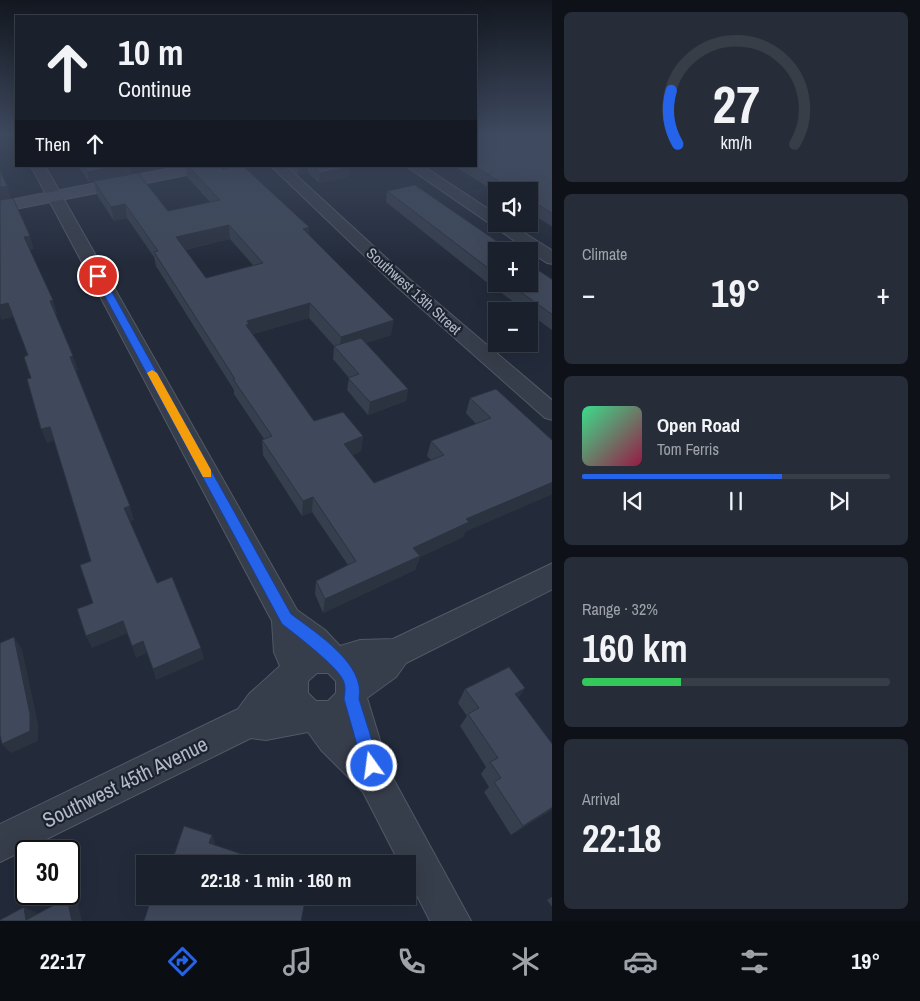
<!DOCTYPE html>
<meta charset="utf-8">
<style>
:root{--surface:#1a202c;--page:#272d38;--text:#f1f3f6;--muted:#9fa3a9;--line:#383e48;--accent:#2563eb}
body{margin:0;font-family:"Archivo Narrow",sans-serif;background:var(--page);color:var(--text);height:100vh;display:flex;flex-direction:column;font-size:19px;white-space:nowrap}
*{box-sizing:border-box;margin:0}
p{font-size:16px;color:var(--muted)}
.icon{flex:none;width:28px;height:28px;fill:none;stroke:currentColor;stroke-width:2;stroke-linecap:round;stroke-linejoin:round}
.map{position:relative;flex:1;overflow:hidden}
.side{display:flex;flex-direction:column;gap:12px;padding:12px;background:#0e1218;width:368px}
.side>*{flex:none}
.top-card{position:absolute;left:15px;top:15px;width:462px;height:152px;border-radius:0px;box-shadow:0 5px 20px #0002,0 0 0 1px var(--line);background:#1a202c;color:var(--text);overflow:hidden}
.tools{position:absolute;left:488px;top:182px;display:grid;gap:10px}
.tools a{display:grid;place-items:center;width:50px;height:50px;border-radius:0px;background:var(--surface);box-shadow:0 5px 20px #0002,0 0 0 1px var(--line);font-size:25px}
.speed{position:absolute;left:15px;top:840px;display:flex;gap:10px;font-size:25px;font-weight:700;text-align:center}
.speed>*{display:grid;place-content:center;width:65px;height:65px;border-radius:50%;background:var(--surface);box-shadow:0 5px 20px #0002,0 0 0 1px var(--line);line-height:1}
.speed .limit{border:2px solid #111;border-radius:8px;background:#fff;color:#111}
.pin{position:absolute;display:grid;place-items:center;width:42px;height:42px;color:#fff;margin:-21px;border:2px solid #fff;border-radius:50%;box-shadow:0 1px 5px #0007}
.me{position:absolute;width:55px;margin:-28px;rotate:346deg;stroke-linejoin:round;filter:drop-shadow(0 0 4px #0008)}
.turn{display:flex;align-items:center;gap:18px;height:105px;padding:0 20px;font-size:22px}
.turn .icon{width:65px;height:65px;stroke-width:2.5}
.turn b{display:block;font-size:35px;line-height:42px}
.then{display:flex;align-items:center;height:48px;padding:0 20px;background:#0003;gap:10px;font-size:19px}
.big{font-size:38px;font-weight:700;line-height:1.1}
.side .widget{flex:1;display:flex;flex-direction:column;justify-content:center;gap:8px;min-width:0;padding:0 18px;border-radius:8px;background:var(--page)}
.side .dial{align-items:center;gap:0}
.dial svg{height:130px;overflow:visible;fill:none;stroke:var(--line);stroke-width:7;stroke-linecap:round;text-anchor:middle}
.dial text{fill:var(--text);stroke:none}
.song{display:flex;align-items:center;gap:15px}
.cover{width:60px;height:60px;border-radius:8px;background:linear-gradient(135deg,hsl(150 70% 55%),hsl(340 70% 35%))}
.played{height:5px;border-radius:2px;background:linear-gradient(90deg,var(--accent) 65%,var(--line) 65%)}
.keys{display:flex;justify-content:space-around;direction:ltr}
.heat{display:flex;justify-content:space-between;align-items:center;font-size:28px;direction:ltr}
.charge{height:8px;border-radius:4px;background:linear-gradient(90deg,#34c759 32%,var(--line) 0)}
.trip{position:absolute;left:136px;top:855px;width:280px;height:50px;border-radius:0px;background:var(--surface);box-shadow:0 5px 20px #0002,0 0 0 1px var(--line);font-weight:700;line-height:50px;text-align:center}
.menu{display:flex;height:80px;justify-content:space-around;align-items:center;background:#0a0d12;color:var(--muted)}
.menu .icon{width:35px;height:35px}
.menu .current{color:var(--accent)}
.menu b{font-size:22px;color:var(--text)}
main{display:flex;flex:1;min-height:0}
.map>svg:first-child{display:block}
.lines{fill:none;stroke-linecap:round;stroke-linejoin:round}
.street-casing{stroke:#525866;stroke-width:2}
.secondary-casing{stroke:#525866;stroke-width:2}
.street{fill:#373e4b;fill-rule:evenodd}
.secondary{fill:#454c5e;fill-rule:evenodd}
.wall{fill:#363f4e;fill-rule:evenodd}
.shaded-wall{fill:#2c3340}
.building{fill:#3f495b;stroke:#2c3340;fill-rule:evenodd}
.route{fill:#2563eb;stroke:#184099}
.slow{fill:#f59e0b}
.labels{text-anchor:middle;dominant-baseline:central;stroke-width:4.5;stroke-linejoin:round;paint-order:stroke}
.far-street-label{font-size:15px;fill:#b3b8c7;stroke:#1c2330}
.near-street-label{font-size:21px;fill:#b3b8c7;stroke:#1c2330}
</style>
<main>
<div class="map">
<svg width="553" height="921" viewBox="0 0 553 921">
<rect width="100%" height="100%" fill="#232b3b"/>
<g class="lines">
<defs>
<g id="street">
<path d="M31,166H45L297,610L325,630L340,646L360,640L393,639L553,563V589L406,663L396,677L367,698L390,773L471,921H430L408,878V864H400L363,792L321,750L308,732L266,740L251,738L0,862V824L238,709L249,694L280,666L274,652L272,621ZM317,673H328L336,681V693L328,701H316L308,693V681Z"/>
<path d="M271,166H286L407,277L553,401V420L545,418L395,285Z"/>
<path d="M406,166H423L496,214V224H510L553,251V264L547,263Z"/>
</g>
<path id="secondary" d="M182,166H215L207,171L0,212V202Z"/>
</defs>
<use href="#street" class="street-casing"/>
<use href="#secondary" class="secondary-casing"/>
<use href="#street" class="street"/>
<use href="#secondary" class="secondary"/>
</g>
<g class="wall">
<path d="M553,135V227L529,212V191H496V192L454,166H476Z"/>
<path d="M78,166H130L131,174L168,211L210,202L187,177L186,166H220L309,234L391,335L366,343L408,389L406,401L368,415L347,390L349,378L333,359L334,346L309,318L253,334L314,421L363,436L361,451L352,455L374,483L431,460L427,456L431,441L476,424L466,413L470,398L553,441L465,532L463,537L420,557L415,570L323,613L315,594L316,581L348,565L312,512L302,516L263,455L262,440L264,439L234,394V390L156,266L154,257L127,218L114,221L97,195L94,181L89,182ZM230,239L253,265L206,278L185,250Z"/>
<path d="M287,166H349V177L319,183L308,173L298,175Z"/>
<path d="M387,191L496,251V284H529L553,280V331L529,313V311H526L485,281L386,202Z"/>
<path d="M525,688L518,698L553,745V809L511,835L484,792L489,787L481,774L486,767L460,726L467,716L458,703L465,689Z"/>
<path d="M553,896V908L547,900Z"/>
</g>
<g class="shaded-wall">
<path d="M116,166H130L131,174L89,182L87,172Z"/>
<path d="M299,166H308V173L298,175Z"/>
<path d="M350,167L349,177L319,183L320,173Z"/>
<path d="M7,186L11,198L0,200V187Z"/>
<path d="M125,204L127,218L114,221L111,207Z"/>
<path d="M229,225L230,239L178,251L176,237Z"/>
<path d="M309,227V241L303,229Z"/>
<path d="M30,236L34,249L29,250L24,237Z"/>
<path d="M53,300L57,314L54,315L50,301Z"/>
<path d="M8,303L14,317L1,320L0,316V305Z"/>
<path d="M310,303L309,318L250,335L246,325L247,321Z"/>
<path d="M394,320L391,335L339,352L341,337Z"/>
<path d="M73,356L78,370L75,371L70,357Z"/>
<path d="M408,389L406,401L368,415L370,402Z"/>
<path d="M50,427L55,440L47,443L41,429Z"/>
<path d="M363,436L361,451L342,459L344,444Z"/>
<path d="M553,482V494L465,532L463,537L420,557L415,570L323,613L325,599L413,548L466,519Z"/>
<path d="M313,497L312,512L302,516L303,501Z"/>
<path d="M130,506L134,520L128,522L124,508Z"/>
<path d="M123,621L128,633L92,648L86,636Z"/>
<path d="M14,637L22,649L38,724V741L11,753L2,744Z"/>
<path d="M143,641L147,653L136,658L132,646Z"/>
<path d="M201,648L204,659L156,680L153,669Z"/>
<path d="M525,688L515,702V694Z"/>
<path d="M553,807V809L511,835L523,826Z"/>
<path d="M212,835L215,843L212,851L209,843Z"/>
<path d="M67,898L78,904L82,921H72Z"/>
<path d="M24,907L37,913L38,921L26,920Z"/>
</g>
<g class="building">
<path d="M476,135H553V214L529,199V191H515L474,166H476Z"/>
<path d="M83,166H116L87,172Z"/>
<path d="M188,166H220L223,169L235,166H243L309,227L303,229L394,320L341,337L310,303L247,321L249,324L246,325L314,421L343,412L363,436L344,444L374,483L444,455L431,441L491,418L470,398L496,389L553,441V482L466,519L469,522L413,548L420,556L325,599L316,581L356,561L313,497L303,501L262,440L272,436L233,379H235L154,252L158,251L125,204L111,207L94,181L138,173L168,211L220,200ZM229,225L263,263L206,278L176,237Z"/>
<path d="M313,166H349L350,167L320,173Z"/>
<path d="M0,169L7,186L0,187Z"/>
<path d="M415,185L511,251H496V274L387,191Z"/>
<path d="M13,198L30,236L24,237L53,300L50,301L73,356L70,357L130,506L124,508L157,583L172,577L201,648L153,669L143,641L132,646L123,621L86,636L77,609L93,603L80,565L91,561L50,427L41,429L27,379L31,378L24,357L28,355L8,303L0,305V200Z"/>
<path d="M529,264L553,280V315L509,284H529Z"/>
<path d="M361,338L408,389L370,402L348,378L359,374L334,346Z"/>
<path d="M14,637L30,714V731L2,744L0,735V643Z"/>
<path d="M509,667L525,688L515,694L553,745V807L523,826L494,782L501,778L490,762L498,758L468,714L479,708L465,689Z"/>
<path d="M184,826L212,835L209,843L271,864H171Z"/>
<path d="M152,896H306L301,921H144Z"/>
<path d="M67,898L72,921H0V920L24,907L26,920Z"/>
</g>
<linearGradient id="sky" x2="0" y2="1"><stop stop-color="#131820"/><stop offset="0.51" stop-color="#3f4a60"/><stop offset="1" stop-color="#3f4a60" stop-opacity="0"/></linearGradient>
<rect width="553" height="264" fill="url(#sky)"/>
<path class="route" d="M98,273L103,276L291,614C316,633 366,664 359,699L380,766L377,772L372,775L366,772L363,766L344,699C345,692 346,686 343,680C337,666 295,634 282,624L94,276Z"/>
<path class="slow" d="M152,370L157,373L211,470V477H203L147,373Z"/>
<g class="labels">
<g class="far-street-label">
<text transform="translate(414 291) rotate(42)">Southwest 13th Street</text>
</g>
<g class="near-street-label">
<text transform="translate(125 782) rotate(-26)">Southwest 45th Avenue</text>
</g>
</g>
</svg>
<div class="tools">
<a><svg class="icon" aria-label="sound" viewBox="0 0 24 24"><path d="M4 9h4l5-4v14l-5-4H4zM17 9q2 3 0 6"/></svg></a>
<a>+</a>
<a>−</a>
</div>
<div class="speed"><div class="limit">30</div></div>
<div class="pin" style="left:98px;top:276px;background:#d93025"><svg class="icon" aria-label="arrive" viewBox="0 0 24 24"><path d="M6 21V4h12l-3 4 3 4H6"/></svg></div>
<svg class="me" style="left:372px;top:766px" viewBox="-20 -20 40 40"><circle r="17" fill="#2563eb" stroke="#fff" stroke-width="3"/><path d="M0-11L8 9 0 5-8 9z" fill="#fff"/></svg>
<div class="trip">22:18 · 1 min · 160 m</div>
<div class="top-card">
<div class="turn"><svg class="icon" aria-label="ahead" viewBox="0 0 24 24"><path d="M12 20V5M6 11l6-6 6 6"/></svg><div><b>10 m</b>Continue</div></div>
<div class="then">Then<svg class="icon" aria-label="ahead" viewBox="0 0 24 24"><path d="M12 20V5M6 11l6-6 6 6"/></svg></div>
</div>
</div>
<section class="side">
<div class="widget dial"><svg viewBox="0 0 100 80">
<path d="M14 69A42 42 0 1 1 86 69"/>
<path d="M14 69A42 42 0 0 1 10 36" stroke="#2563eb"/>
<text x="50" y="56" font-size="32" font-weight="700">27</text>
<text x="50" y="72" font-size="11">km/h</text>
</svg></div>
<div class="widget"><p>Climate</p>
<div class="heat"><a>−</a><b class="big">19°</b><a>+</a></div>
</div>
<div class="widget">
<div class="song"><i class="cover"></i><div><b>Open Road</b><p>Tom Ferris</p></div></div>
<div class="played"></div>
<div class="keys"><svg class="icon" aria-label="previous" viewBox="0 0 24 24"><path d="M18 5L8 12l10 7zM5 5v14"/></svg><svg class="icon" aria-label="pause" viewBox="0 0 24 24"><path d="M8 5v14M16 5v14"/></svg><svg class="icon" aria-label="next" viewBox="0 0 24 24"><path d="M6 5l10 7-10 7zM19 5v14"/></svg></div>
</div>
<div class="widget"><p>Range · 32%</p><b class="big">160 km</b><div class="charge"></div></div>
<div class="widget"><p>Arrival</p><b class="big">22:18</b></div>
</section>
</main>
<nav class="menu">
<b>22:17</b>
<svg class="icon current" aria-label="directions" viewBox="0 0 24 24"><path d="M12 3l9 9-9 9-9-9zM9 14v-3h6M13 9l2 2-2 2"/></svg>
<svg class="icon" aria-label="music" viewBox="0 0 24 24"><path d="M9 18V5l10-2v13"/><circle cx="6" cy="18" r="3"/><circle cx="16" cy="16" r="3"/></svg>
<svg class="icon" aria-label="phone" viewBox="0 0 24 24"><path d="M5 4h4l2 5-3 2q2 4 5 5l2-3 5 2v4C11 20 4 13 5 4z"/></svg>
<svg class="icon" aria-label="climate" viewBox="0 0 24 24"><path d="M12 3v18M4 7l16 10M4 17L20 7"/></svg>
<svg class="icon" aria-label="car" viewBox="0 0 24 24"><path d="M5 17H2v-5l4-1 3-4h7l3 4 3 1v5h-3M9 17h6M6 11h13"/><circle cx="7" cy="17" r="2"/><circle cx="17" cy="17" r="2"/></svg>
<svg class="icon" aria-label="filters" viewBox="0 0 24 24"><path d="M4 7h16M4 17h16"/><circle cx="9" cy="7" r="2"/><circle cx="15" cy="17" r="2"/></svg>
<b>19°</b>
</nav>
